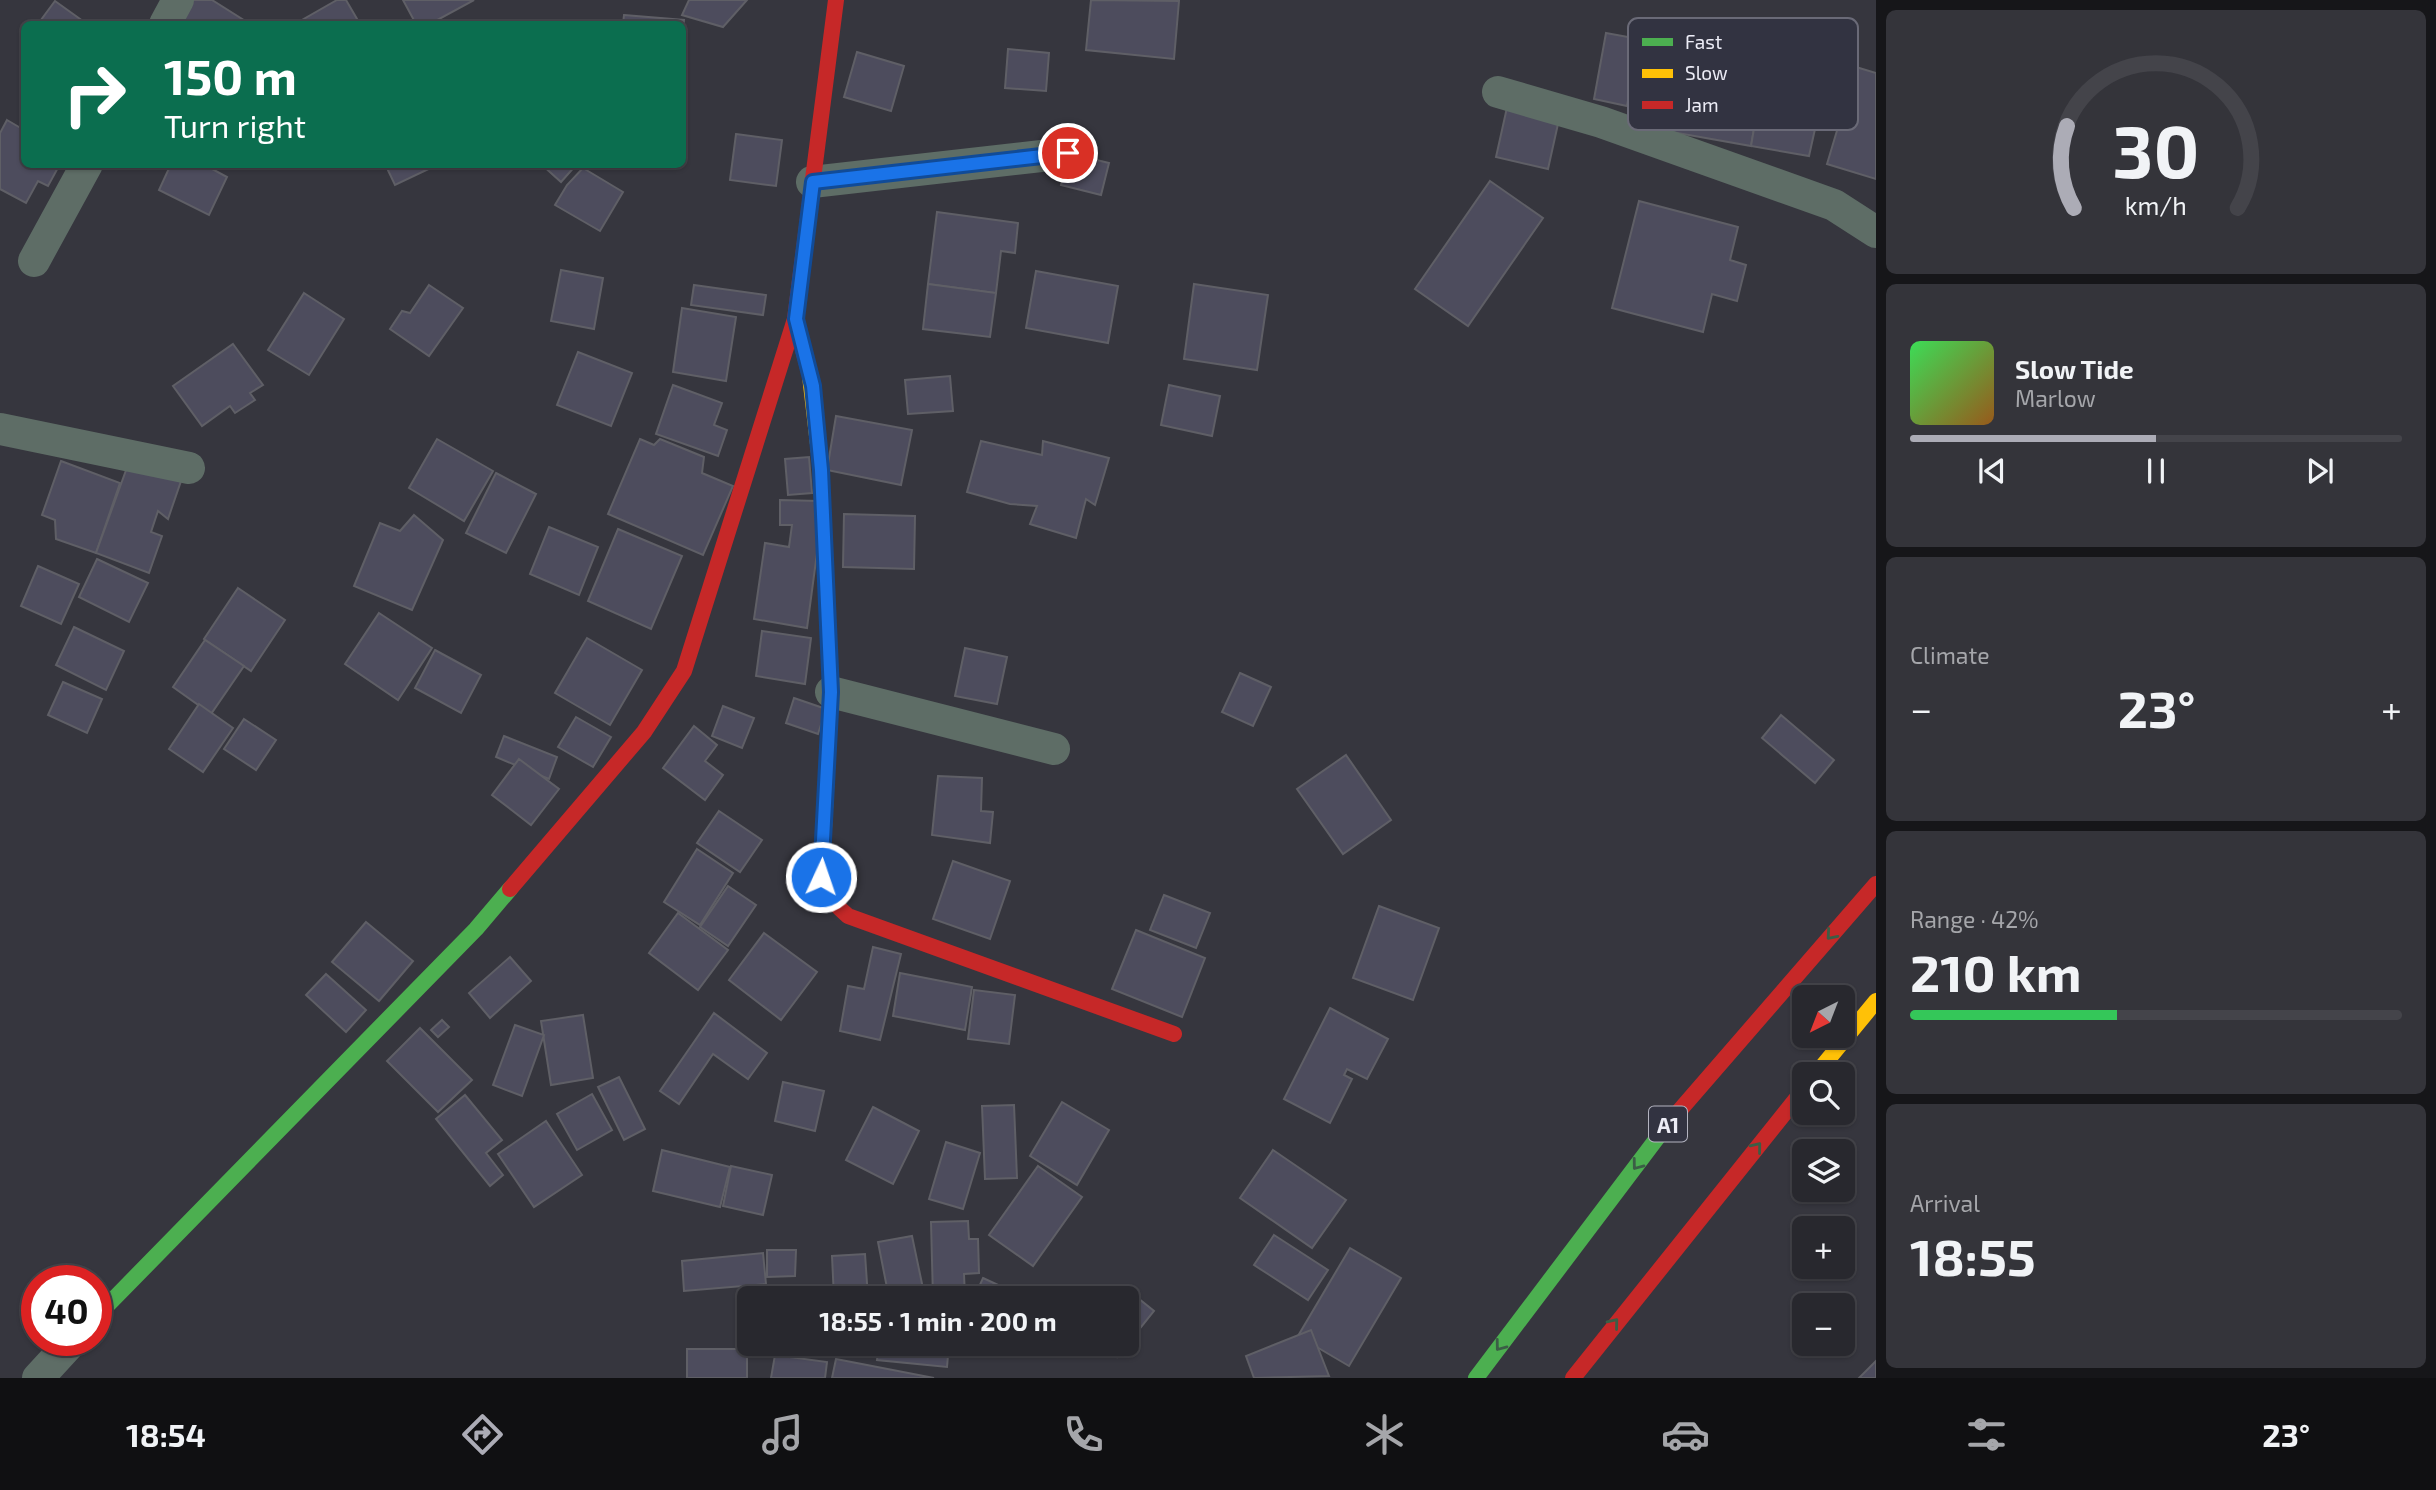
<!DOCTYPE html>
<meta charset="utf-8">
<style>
:root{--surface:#28282e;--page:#34343a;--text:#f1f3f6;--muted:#a5a6aa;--line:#44444a;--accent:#acacb6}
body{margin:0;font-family:"Exo 2",sans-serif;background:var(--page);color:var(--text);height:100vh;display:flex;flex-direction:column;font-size:26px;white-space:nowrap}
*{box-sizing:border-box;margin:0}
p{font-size:23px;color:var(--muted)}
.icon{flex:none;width:38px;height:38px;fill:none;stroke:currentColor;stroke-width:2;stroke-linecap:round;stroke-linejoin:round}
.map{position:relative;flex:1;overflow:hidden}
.details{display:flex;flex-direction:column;gap:10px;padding:10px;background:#161619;width:560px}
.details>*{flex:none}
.guide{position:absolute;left:21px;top:21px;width:665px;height:147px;border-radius:10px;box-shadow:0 2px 5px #0004,0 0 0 2px var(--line);background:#0b6e4f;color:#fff;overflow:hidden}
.needle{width:46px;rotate:222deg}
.buttons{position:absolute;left:1792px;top:985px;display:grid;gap:14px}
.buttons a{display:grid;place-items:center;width:63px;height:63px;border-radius:10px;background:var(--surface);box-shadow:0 2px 5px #0004,0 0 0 2px var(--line);font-size:35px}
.speed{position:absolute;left:21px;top:1265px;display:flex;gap:14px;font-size:35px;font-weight:700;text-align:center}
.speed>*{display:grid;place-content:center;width:91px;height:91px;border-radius:50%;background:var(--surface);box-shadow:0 2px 5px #0004,0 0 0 2px var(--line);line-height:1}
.speed .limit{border:10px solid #d22;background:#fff;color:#111}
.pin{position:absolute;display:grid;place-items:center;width:60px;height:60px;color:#fff;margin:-30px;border:4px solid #fff;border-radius:50%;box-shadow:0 2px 7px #0007}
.me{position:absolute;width:77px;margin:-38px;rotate:3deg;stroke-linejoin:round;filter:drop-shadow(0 0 5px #0008)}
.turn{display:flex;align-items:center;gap:24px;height:147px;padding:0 28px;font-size:32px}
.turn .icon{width:91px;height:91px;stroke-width:2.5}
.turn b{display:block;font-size:49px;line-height:60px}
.big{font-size:52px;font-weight:700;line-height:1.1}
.details .widget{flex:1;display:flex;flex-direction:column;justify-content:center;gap:10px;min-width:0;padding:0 24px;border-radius:10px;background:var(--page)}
.details .dial{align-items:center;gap:0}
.dial svg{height:182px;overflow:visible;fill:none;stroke:var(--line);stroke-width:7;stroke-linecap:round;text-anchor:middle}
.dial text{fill:var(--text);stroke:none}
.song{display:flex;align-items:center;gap:21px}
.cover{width:84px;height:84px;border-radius:10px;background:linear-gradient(135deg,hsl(130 70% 55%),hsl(30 70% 35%))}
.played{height:7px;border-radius:4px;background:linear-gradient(90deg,var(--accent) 50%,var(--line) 50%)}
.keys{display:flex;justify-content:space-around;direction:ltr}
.heat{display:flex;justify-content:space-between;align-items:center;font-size:38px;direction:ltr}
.charge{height:10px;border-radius:5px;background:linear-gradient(90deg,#34c759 42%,var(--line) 0)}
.trip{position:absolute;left:737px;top:1286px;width:402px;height:70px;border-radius:10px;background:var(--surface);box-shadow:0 2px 5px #0004,0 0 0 2px var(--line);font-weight:700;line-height:70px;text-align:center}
.tab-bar{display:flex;height:112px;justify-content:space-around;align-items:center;background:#101012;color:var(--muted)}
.tab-bar .icon{width:49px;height:49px}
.tab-bar .current{color:var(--accent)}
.tab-bar b{font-size:32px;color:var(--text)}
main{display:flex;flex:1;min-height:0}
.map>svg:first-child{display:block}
.building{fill:#4d4c5d;stroke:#5f5f66;stroke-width:2}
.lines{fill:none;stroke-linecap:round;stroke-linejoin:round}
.street{stroke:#5e6d66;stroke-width:32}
.fast{stroke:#4caf50;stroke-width:16}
.slow{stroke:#ffc107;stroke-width:16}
.jam{stroke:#c62828;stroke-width:16}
.oneway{stroke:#3b5e46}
.route-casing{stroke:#114b97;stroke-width:18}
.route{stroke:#1a73e8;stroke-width:12}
.labels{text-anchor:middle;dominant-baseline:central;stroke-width:5;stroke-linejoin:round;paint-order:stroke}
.shield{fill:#323341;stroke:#b4b4c0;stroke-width:2}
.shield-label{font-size:21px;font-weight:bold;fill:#ececf6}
.key{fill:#323341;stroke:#6a6a77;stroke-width:2}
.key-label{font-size:19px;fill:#ececf6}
</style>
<main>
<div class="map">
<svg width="1876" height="1378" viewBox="0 0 1876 1378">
<rect width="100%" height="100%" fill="#36363e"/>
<g class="building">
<path d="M193,0H212L250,24H177Z"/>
<path d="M337,0H346L360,24H295Z"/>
<path d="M403,0H474L430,24H416Z"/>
<path d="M689,0H747L723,27L682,15Z"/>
<path d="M1091,0L1179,1L1174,59L1086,50Z"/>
<path d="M55,1L87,24H38Z"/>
<path d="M624,15L684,20L682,39V24H623Z"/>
<path d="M1606,33L1639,39L1627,106L1594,99Z"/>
<path d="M1008,49L1049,53L1046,91L1005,88Z"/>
<path d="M857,52L904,66L891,111L844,97Z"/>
<path d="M1856,67L1876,73V179L1827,164Z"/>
<path d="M1648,68L1761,88L1751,146L1638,126Z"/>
<path d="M1762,82L1823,93L1809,156L1751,146Z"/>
<path d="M1508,103L1560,115L1548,169L1496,157Z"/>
<path d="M7,120L24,130V164H60L48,186L38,181L26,203L0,189V133Z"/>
<path d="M736,134L782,140L776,186L730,180Z"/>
<path d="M1068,153L1109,163L1101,195L1061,185Z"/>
<path d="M171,164H203L227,177L209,215L159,190Z"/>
<path d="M385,164H439L395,185Z"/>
<path d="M541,164H577L561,182Z"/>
<path d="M583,168L623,192L600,231L555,205L567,185Z"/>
<path d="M1490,181L1543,218L1468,326L1415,289Z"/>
<path d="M1639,201L1738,227L1730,260L1746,265L1737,301L1712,294L1703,332L1612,308Z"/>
<path d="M937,212L1018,223L1015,253L1001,251L996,293L928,284Z"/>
<path d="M561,270L603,278L594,329L551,321Z"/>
<path d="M1036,271L1118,286L1108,343L1026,328Z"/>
<path d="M928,284L996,293L990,337L923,329Z"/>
<path d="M1194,284L1268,295L1257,370L1184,359Z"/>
<path d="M429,285L463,308L429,356L390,329L402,311L410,313Z"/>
<path d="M694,285L766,295L763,315L691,305Z"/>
<path d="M304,293L344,319L309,375L268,350Z"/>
<path d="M682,308L736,317L726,381L673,372Z"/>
<path d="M233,344L263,385L250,393L255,400L235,413L230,406L202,426L173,386Z"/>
<path d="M578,352L632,373L611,426L557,405Z"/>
<path d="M950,376L953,411L908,414L905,380Z"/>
<path d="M673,385L722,403L714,425L727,430L718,456L656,434Z"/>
<path d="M1169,385L1220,396L1212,436L1161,425Z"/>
<path d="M836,416L912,430L901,485L827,470Z"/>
<path d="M437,439L493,471L464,521L409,488Z"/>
<path d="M640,439L654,445L660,439L704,457L702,473L733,486L703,555L608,514Z"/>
<path d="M981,441L1042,455L1043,441L1109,458L1095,505L1086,499L1076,538L1030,524L1037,506L1010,504L967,492Z"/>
<path d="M809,457L812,493L788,495L785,459Z"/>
<path d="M61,461L120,483L96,553L56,539L55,520L42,515Z"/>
<path d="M129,462L181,481L168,519L158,511L151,532L162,536L149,573L96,553Z"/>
<path d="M496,473L536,494L506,553L466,533Z"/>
<path d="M780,500L818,501L821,523L807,628L754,619L765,543L789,547L792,525H780Z"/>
<path d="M844,514L915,516L914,569L843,567Z"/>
<path d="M414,515L443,540L412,610L354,586L380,523L400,531Z"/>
<path d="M549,527L598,547L579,595L530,574Z"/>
<path d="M618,529L682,556L651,629L588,601Z"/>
<path d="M97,559L148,583L129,622L79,597Z"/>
<path d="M38,566L79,584L61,624L21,606Z"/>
<path d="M238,588L285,620L251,671L204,639Z"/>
<path d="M379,613L432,648L398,700L345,664Z"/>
<path d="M74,627L124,651L106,690L56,665Z"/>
<path d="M762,631L811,638L805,684L756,676Z"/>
<path d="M587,638L642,670L610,725L555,693Z"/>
<path d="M205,640L244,666L211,714L173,687Z"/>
<path d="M965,648L1007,657L997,704L955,696Z"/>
<path d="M435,650L481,675L461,713L415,688Z"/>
<path d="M1240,673L1271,687L1253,726L1222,712Z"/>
<path d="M63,682L102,699L87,733L48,715Z"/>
<path d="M794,698L826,709L818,734L786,723Z"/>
<path d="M199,704L233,728L203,772L169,749Z"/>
<path d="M723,706L754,718L742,748L712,736Z"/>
<path d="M1781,715L1834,760L1815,783L1762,738Z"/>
<path d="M576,717L611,737L593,767L558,747Z"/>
<path d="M244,719L276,740L256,770L224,749Z"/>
<path d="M694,726L717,745L705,761L723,775L705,800L663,768Z"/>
<path d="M504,736L557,757L549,779L496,757Z"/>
<path d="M1346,755L1391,820L1343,854L1297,789Z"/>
<path d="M519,759L559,789L531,825L492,795Z"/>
<path d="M938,776L982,778L981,811L993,812L990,843L932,835Z"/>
<path d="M719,811L762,840L740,872L697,843Z"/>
<path d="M697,849L733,873L700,925L664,902Z"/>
<path d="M953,861L1010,881L990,939L933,919Z"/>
<path d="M728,886L756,905L728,946L700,927Z"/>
<path d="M1164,895L1210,913L1196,948L1150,930Z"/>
<path d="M1379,906L1439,928L1413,1000L1353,978Z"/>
<path d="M678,913L728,950L698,990L649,953Z"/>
<path d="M366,922L413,961L379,1001L332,962Z"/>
<path d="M1136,930L1205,958L1182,1017L1112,989Z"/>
<path d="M764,933L817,972L781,1020L729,980Z"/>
<path d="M873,947L901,954L880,1040L840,1031L848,986L864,989Z"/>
<path d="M510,957L531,981L490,1018L469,993Z"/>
<path d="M900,973L972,987L965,1030L893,1016Z"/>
<path d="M326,974L366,1010L346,1032L306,995Z"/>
<path d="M974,990L1015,995L1009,1044L968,1039Z"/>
<path d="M1330,1008L1388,1039L1367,1079L1347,1069L1344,1075L1352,1079L1330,1123L1284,1099Z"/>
<path d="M714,1013L767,1053L748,1079L713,1054L679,1104L660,1091Z"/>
<path d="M583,1015L593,1078L551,1085L541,1021Z"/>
<path d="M442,1020L449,1027L438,1037L431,1030Z"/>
<path d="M515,1025L544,1035L522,1096L493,1085Z"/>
<path d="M420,1028L472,1080L438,1112L387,1061Z"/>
<path d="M619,1077L645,1129L624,1140L598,1087Z"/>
<path d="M783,1082L824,1091L815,1131L775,1121Z"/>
<path d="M592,1094L612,1130L577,1150L557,1114Z"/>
<path d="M465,1095L502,1140L486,1153L503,1175L490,1186L436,1119Z"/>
<path d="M1062,1102L1109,1130L1077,1185L1030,1156Z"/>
<path d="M1014,1105L1017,1178L985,1179L982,1106Z"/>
<path d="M873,1107L919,1131L893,1184L846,1160Z"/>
<path d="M546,1121L582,1175L534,1207L498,1154Z"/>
<path d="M946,1142L980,1153L963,1209L929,1199Z"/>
<path d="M662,1150L730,1167L720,1207L653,1191Z"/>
<path d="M1273,1150L1346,1200L1312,1248L1240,1198Z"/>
<path d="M731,1166L772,1175L763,1215L723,1206Z"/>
<path d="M1038,1166L1082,1197L1033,1266L989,1235Z"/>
<path d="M968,1221L969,1239H978L979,1273L964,1274L965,1298H933L931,1222Z"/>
<path d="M1274,1235L1328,1270L1308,1300L1254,1265Z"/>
<path d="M912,1236L925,1298H889L878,1242Z"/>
<path d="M1350,1248L1401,1278L1349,1366L1298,1336Z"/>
<path d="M767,1250H796L795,1276L767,1277Z"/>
<path d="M763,1253L766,1284L684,1291L682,1261Z"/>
<path d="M865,1254L868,1298H834L832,1256Z"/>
<path d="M983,1278L1009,1290L1005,1298H974Z"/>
<path d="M1123,1286L1154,1311L1117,1357L1101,1344H1127V1298H1113Z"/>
<path d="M1311,1330L1329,1376L1254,1378L1246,1356Z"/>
<path d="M879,1344H949L947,1367L877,1360Z"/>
<rect x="687" y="1349" width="60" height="29"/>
<path d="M775,1355L827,1362L825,1378H771Z"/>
<path d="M836,1359L934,1378H832Z"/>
<path d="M1876,1361V1378H1859Z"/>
</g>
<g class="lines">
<g class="street">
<path d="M165,24L178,0"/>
<path d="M1498,92L1601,122L1834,205L1876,232"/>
<path d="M812,182L1068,153"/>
<path d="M34,261L87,164"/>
<path d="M0,429L189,468"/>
<path d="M831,692L1054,749"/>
<path d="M38,1378L73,1340"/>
</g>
<g class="fast">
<path d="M96,1317L476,929L510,889"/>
<path d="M1476,1378L1667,1125"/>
</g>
<g class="slow">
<path d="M810,376L821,470L831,692L822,867"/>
<path d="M1816,1074L1876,1001"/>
</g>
<g class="jam">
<path d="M810,376L795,319L836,0"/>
<path d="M822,867C820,890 832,902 848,916L1174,1034"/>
<path d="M510,889L644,732L684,671L795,319"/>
<path d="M1667,1125L1876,884"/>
<path d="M1573,1378L1804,1089"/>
</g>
</g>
<defs><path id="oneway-chevron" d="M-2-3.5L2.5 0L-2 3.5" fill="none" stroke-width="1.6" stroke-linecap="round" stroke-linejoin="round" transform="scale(1.75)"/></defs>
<g class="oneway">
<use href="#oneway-chevron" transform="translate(1831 935) rotate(131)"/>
<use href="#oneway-chevron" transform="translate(1757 1147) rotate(-51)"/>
<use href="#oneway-chevron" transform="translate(1637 1165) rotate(127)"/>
<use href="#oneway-chevron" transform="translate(1614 1323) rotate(-51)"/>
<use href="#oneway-chevron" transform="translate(1500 1346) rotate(127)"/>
</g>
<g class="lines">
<defs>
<path id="route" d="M821,877L831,692L821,470L813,386L796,319L813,182L1068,153"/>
</defs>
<use href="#route" class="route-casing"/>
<use href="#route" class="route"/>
</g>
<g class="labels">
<rect class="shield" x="1649" y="1106.5" width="38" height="35" rx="5"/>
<g class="shield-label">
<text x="1668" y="1124">A1</text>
</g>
</g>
<rect x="1628" y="18" width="230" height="112" rx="10" class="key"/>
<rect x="1642" y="38" width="31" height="8" fill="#4caf50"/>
<rect x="1642" y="69" width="31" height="9" fill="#ffc107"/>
<rect x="1642" y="101" width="31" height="8" fill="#c62828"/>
<g class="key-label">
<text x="1685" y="49">Fast</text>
<text x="1685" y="80">Slow</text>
<text x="1685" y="112">Jam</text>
</g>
</svg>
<div class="buttons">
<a><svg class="needle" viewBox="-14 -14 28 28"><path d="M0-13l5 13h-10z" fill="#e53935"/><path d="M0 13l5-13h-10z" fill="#a5a6aa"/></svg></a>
<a><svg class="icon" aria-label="search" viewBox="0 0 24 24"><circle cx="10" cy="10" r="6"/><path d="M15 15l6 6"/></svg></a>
<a><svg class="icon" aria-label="layers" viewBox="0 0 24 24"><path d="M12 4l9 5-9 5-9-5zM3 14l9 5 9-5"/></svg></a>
<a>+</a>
<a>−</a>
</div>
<div class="speed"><div class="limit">40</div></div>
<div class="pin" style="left:1068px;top:153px;background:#d93025"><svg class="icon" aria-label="arrive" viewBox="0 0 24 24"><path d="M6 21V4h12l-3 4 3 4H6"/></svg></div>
<svg class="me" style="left:821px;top:877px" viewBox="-20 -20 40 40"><circle r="17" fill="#1a73e8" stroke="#fff" stroke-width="3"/><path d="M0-11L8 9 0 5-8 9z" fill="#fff"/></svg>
<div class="trip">18:55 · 1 min · 200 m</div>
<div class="guide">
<div class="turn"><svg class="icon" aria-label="right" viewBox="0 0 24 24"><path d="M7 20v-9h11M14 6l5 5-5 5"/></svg><div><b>150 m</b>Turn right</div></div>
</div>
</div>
<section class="details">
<div class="widget dial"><svg viewBox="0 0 100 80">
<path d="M14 69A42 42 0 1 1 86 69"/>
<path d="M14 69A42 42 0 0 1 11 33" stroke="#acacb6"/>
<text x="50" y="56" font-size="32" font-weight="700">30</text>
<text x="50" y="72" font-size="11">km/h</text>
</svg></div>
<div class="widget">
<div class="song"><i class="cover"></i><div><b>Slow Tide</b><p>Marlow</p></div></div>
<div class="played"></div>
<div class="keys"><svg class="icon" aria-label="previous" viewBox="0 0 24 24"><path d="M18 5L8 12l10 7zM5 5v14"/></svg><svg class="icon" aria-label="pause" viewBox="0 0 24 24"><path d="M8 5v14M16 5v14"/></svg><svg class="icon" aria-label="next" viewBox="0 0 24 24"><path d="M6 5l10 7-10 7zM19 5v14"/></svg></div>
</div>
<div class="widget"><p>Climate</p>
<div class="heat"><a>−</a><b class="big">23°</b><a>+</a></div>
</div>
<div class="widget"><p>Range · 42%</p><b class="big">210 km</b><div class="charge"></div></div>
<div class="widget"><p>Arrival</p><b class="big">18:55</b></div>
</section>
</main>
<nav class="tab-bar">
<b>18:54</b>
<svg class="icon current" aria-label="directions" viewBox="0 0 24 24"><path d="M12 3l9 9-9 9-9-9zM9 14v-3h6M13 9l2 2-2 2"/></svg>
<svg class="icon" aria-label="music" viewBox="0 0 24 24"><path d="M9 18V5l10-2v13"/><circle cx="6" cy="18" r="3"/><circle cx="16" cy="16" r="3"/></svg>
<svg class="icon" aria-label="phone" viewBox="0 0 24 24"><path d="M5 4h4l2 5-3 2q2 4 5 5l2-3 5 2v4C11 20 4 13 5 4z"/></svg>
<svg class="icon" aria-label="climate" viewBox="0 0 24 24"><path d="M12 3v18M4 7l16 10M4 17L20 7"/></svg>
<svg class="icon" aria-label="car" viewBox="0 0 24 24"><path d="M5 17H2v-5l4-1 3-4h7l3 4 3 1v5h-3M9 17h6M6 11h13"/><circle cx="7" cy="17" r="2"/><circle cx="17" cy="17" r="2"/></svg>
<svg class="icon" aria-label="filters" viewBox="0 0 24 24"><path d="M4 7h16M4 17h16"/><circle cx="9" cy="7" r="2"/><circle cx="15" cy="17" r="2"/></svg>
<b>23°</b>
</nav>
